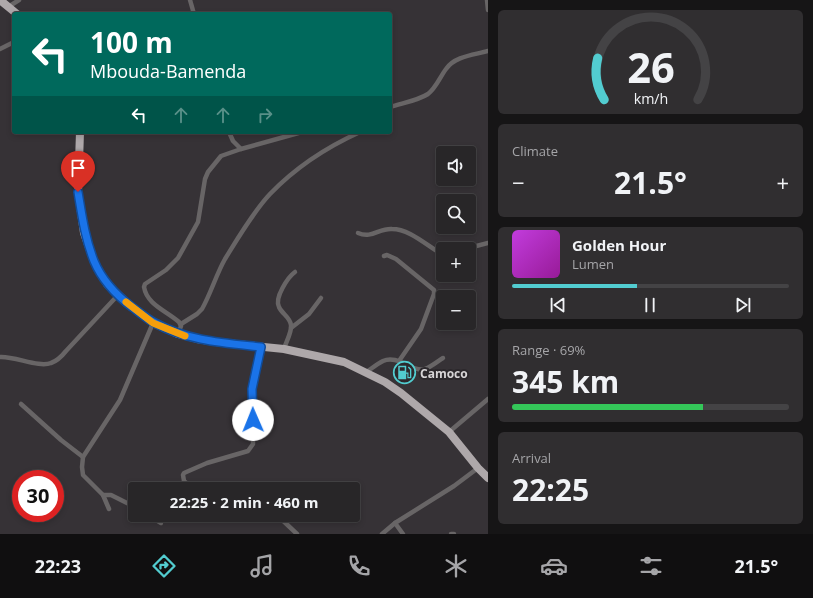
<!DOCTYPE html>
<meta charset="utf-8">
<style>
:root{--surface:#282628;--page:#302e30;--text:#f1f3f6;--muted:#a5a5a8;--line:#444345;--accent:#52ccd0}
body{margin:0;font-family:"Open Sans",sans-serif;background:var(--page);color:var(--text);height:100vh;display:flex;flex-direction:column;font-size:15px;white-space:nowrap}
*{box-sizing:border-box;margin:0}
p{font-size:13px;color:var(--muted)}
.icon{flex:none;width:22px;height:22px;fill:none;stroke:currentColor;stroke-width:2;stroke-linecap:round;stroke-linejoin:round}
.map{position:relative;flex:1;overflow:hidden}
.sheet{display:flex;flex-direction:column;gap:10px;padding:10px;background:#161516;width:325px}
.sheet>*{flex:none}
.banner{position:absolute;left:12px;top:12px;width:380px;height:122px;border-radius:4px;box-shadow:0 2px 6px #0003,0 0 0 1px var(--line);background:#00695c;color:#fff;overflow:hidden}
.buttons{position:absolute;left:436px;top:146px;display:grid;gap:8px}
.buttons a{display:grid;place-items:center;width:40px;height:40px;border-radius:4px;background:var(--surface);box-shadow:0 2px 6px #0003,0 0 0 1px var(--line);font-size:20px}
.speed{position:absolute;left:12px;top:470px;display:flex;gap:8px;font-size:20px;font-weight:700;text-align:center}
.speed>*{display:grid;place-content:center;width:52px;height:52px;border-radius:50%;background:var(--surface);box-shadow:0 2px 6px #0003,0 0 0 1px var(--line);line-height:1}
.speed .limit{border:6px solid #d22;background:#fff;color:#111}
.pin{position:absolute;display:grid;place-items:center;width:34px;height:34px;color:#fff;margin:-41px -17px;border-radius:50% 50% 50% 0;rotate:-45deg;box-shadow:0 0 4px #0007}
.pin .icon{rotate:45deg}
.me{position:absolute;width:44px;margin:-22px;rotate:359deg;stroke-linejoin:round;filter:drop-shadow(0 0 3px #0008)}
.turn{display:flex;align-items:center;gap:14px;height:84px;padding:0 12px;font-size:18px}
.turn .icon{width:52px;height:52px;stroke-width:2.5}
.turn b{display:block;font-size:28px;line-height:34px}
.lanes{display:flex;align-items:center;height:38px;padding:0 12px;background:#0003;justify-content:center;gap:20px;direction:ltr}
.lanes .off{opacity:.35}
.big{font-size:30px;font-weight:700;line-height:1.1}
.sheet .tile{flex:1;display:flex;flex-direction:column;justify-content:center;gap:6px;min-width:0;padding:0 14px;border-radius:6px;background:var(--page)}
.sheet .dial{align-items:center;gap:0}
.dial svg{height:104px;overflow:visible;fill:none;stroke:var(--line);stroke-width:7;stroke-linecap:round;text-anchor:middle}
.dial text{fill:var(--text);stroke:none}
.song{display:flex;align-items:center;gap:12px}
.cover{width:48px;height:48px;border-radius:6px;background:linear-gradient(135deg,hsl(290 70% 55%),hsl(300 70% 35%))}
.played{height:4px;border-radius:2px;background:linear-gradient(90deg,var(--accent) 45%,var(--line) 45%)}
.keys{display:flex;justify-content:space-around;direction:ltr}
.heat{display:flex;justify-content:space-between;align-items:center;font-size:22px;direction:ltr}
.charge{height:6px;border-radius:3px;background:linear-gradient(90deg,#34c759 69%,var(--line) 0)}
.trip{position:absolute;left:128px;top:482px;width:232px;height:40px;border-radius:4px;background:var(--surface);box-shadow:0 2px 6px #0003,0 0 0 1px var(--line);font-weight:700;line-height:40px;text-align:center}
.menu{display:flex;height:64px;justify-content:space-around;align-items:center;background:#100f10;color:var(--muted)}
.menu .icon{width:28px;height:28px}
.menu .current{color:var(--accent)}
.menu b{font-size:18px;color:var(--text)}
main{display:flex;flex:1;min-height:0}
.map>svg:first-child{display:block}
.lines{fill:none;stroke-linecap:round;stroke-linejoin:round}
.street{stroke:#686566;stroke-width:4.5}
.highway{stroke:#aea8aa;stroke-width:8}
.route-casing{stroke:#114b97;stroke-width:10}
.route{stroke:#1a73e8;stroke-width:7}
.slow{stroke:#f59e0b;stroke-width:7}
.labels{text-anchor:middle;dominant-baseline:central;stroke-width:4;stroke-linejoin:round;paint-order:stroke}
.poi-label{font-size:12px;font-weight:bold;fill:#d7d4d6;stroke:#2c282c;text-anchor:start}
</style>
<main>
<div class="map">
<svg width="488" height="534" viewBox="0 0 488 534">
<rect width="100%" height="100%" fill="#363236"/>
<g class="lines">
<g class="street">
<path d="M190,0L194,14"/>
<path d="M487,0L488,10"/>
<path d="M8,7L19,0"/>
<path d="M0,49L14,42"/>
<path d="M390,107C402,103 417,101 428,94C436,88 440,77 446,69C455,56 474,55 488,51"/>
<path d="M229,132L233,141L241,149"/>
<path d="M358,233C372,239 379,228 392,229C409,229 425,244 440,253H443"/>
<path d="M465,249L488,243"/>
<path d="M384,256L387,255L396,259L434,290V294L421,329L399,361"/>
<path d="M181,324L197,314L202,309C211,293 216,275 225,259C238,238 253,212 270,194C295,168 327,147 360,132"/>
<path d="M291,328L309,314L321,298"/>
<path d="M178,334L181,326L179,322C167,311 147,305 144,287L145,284L166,270L178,258L198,222L205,179L208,172L221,156L241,149L302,132"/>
<path d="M284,349C286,342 292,332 291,325C290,317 282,314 279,307C274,298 288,277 295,272"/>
<path d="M0,357C15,356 39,368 51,363C57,361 62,356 66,351L118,295"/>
<path d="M365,373C371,369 377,364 383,361C398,354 412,373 425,369C431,367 438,361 443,358"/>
<path d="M21,404L61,440L83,457"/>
<path d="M449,432L488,399"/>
<path d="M193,489L184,481L183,475L184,473L207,463L248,451L253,444V389L261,347"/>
<path d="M103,495H111L135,507"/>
<path d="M109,509L103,495L83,475L82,467L83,457L120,400L153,323"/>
<path d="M148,515L161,523"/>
<path d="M277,515L297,534"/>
<path d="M395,523L403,534"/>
<path d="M382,534L395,523L454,486L478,468"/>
<path d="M451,534H454"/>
</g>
<g class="highway">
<path d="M0,0L17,14"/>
<path d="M80,132L78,192L84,233L94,262L107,284L127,303L153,323L178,334L197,339L216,342L284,349L344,362L385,382L401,393L449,432L478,468L488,478"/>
</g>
</g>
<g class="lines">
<defs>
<path id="route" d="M78,192C82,216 85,238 94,261C102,280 116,295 132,307C139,312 147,319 155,323C188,341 224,343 261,347L252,389L253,420"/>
</defs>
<use href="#route" class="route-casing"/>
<use href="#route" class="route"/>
<path class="slow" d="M126,302L153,323L185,336"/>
</g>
<defs>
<symbol id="fuel-ring" viewBox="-11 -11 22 22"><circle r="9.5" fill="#2c282c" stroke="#52ccd0" stroke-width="1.5"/><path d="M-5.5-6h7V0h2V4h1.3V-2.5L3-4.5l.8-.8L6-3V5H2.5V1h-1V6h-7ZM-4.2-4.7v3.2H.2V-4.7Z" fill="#52ccd0"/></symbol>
</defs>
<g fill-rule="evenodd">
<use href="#fuel-ring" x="392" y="360" width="25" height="25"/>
</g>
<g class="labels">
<g class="poi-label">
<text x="420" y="373">Camoco</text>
</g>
</g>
</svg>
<div class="buttons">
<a><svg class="icon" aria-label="sound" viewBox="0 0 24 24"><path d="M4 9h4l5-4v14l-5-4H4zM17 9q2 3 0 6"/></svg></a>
<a><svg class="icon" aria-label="search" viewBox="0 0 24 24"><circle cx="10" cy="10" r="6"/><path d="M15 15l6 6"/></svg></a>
<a>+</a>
<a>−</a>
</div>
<div class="speed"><div class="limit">30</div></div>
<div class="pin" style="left:78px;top:192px;background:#d93025"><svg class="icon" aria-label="arrive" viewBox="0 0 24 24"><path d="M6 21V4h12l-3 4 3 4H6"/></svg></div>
<svg class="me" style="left:253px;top:420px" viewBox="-20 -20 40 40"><circle r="19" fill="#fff"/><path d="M0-13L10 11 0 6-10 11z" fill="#1a73e8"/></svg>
<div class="trip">22:25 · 2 min · 460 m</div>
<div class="banner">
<div class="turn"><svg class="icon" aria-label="left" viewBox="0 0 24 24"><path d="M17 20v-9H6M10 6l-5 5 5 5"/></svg><div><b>100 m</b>Mbouda-Bamenda</div></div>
<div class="lanes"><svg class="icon" aria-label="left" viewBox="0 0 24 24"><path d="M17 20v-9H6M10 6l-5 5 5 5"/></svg><svg class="icon off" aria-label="ahead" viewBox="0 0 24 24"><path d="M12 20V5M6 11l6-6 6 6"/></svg><svg class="icon off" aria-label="ahead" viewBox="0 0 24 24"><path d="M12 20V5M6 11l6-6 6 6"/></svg><svg class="icon off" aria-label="right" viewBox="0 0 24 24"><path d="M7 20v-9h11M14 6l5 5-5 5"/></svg></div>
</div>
</div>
<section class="sheet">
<div class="tile dial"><svg viewBox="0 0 100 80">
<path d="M14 69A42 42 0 1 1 86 69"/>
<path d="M14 69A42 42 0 0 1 9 37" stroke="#52ccd0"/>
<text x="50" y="56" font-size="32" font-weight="700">26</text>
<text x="50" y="72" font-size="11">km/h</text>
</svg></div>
<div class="tile"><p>Climate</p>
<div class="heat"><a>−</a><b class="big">21.5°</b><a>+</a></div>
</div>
<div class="tile">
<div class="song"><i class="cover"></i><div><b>Golden Hour</b><p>Lumen</p></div></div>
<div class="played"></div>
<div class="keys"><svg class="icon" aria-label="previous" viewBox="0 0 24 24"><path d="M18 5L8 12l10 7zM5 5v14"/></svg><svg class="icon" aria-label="pause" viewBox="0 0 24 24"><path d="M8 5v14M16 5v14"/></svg><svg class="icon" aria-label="next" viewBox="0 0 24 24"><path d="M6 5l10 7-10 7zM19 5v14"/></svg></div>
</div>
<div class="tile"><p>Range · 69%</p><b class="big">345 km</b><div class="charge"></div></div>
<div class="tile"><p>Arrival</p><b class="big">22:25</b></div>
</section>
</main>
<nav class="menu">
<b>22:23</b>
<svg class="icon current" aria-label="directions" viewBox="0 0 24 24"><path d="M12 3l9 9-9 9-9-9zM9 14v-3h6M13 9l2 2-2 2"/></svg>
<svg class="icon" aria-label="music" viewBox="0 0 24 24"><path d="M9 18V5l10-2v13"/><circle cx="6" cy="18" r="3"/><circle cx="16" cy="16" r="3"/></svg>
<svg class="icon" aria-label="phone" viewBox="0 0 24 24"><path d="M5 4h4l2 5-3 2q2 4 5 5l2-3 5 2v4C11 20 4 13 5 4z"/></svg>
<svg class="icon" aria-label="climate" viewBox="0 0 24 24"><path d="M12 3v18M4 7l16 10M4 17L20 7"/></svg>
<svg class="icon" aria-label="car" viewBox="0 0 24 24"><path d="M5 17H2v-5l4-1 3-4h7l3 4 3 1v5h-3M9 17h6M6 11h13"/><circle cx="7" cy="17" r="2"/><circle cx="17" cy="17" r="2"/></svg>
<svg class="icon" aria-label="filters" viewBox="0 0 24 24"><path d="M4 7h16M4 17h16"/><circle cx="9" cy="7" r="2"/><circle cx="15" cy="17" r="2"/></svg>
<b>21.5°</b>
</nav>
